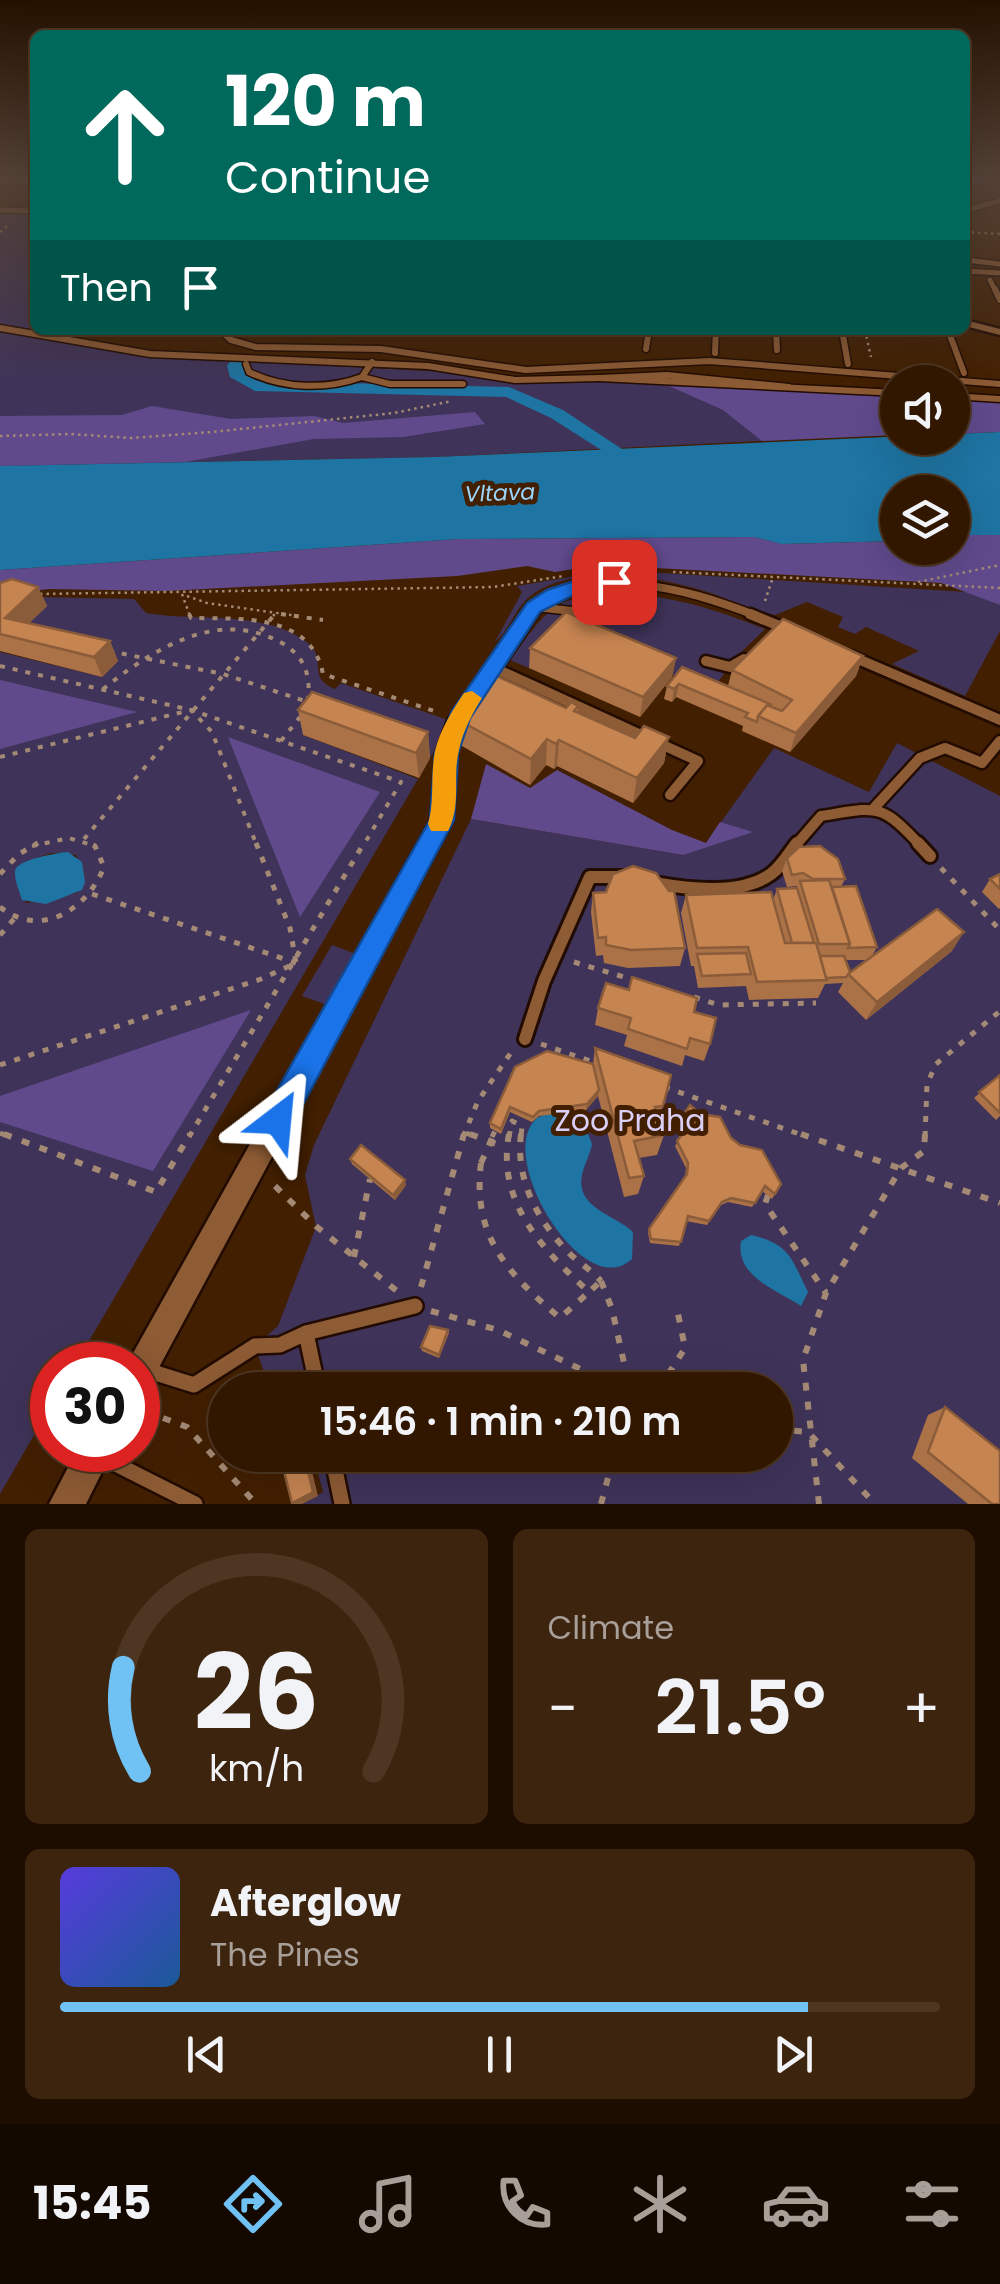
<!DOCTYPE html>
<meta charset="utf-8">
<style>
:root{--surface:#321700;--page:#3d240f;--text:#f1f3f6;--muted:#a89f99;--line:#4d3622;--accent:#70c2f4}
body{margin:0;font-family:Poppins,sans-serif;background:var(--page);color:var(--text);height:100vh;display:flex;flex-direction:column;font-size:38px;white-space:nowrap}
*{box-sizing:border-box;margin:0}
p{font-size:32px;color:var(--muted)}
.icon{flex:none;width:55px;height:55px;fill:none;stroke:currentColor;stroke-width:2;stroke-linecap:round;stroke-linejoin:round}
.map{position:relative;height:1504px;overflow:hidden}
.details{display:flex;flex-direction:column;gap:25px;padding:25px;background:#1c0d00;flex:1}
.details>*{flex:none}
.banner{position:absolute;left:30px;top:30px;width:940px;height:305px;border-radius:15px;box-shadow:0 10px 40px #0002,0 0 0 2px var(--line);background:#00695c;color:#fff;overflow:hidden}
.tools{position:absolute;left:880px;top:365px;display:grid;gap:20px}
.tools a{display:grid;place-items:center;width:90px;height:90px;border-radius:50%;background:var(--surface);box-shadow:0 10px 40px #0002,0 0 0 2px var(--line);font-size:50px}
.speed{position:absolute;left:30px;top:1342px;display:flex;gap:20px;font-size:50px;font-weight:700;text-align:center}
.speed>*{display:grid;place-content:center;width:130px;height:130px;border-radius:50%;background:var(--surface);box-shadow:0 10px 40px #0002,0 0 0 2px var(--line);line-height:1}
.speed .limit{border:15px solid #d22;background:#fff;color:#111}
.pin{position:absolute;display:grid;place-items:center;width:85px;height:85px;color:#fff;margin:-42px;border-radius:20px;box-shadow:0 5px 15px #0006}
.me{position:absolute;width:110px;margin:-55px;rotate:29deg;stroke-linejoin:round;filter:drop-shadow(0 0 8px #0008)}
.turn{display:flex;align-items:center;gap:35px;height:210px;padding:0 30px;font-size:45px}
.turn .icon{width:130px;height:130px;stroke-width:2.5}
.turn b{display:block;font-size:70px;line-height:85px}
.then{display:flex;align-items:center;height:95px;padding:0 30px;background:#0003;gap:20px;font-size:38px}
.big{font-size:75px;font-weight:600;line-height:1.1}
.details .tile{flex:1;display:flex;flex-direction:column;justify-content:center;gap:15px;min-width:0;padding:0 35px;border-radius:15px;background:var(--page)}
.details .dial{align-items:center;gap:0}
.dial svg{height:260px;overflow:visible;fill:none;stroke:var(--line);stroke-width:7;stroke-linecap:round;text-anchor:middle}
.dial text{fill:var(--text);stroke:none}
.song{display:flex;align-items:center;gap:30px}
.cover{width:120px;height:120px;border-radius:15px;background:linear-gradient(135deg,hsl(250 70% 55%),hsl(210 70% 35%))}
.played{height:10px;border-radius:5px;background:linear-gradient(90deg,var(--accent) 85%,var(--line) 85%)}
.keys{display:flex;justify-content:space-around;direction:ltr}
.heat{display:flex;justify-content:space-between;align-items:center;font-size:55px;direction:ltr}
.details .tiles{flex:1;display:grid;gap:25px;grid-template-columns:1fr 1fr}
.tile:last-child{grid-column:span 2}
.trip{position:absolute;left:208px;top:1372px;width:585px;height:100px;border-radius:50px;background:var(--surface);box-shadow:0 10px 40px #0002,0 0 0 2px var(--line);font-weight:600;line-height:100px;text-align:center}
.dock{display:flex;height:160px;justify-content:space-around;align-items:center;background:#140900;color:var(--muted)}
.dock .icon{width:70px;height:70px}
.dock .selected{color:var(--accent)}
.dock b{font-size:45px;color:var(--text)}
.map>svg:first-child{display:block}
.green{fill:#3f3359;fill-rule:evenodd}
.forest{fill:#604a8c}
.water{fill:#1e74a2}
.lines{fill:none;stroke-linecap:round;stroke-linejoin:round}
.canal{fill:#1e74a2;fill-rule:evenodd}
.service-far5-casing{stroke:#220b00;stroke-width:8}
.service-far4-casing{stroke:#220b00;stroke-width:9}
.service-far3-casing{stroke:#220b00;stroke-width:11}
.service-far2-casing{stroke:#220b00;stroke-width:15}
.service-far1-casing{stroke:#220b00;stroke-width:18}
.service-casing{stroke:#220b00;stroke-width:20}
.pedestrian-casing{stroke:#220b00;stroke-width:5}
.minor-casing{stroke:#220b00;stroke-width:5}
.path-far3{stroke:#a48a75;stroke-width:2.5;stroke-dasharray:2.5 4;stroke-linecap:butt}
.path-far2{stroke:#a48a75;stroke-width:4;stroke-dasharray:5 8;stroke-linecap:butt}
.path-far1{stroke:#a48a75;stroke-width:5;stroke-dasharray:6 9;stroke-linecap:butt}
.path{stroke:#a48a75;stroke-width:6;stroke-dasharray:8 11;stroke-linecap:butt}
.service-far5{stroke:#8d5b34;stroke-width:5}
.service-far4{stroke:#8d5b34;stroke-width:6}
.service-far3{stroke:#8d5b34;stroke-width:8}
.service-far2{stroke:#8d5b34;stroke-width:10}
.service-far1{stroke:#8d5b34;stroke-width:12}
.service{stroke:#8d5b34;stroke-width:15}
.pedestrian{fill:#8d5b34;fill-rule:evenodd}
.minor{fill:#8d5b34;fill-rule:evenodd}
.path-bridge-far1{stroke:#a48a75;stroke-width:5;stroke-dasharray:6 9;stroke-linecap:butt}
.path-bridge{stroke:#a48a75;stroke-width:6;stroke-dasharray:8 11;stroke-linecap:butt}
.wall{fill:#aa7246;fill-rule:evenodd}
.shaded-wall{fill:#8b5c39}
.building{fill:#c68451;stroke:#8b5c39;stroke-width:2.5}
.route{fill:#1a73e8;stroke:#114b97;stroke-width:2.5}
.slow{fill:#f59e0b}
.labels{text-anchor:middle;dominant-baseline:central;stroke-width:10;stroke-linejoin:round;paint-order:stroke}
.far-water-label{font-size:22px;font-style:italic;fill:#9ad5fc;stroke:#421f00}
.near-park-label{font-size:30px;fill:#dacff6;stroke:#421f00}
</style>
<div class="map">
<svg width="1000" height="1504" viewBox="0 0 1000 1504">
<rect width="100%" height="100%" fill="#421f00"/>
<g class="green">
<path d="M0,211L35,212V330H156L52,333L0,325Z"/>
<path d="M0,332L145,356L897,396L862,436L435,457L0,466Z"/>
<path d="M594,573H663L968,592L1000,605V631L965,696L892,664L919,651L866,627L855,634L838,627L843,617L807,602L775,615C748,609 721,595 694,588C648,575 574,565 533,594C515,606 511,629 495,642L522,592L517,586Z"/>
<path d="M616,593C670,595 715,609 765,629L732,661L713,659L707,666L725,672L712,691L563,628L529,668L510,660C548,610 550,597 616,593Z"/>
<path d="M40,597L134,599L146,613C197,622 264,609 308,643C328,659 306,678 335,689L341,683L451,721L430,758L320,718L303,735L418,779L75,1365H52V1404L0,1494V652L102,677L117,661L14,638ZM51,853L76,855L82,870L77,893L26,903L19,879L39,857Z"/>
<path d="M897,743L1000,796V1504H302L323,1492L313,1455H775V1390H242L265,1375L255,1346L278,1326L316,1227L305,1175L314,1145L471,819L683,855L706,843L774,748L869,792Z"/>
<path d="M332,945L359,955L330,1006L302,996Z"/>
</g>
<g class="forest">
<path d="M669,386L897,396V435L762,441L723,410Z"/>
<path d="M952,398L1000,401V432L953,434Z"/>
<path d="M152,406L231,419L314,416L343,423L475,412L485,424L403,437L314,439L185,462L0,466V416L122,415Z"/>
<path d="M966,533L1000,535V605L941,583L598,565L555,572L527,566L457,576L166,591L49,589L0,595V570L459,539L754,537L783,544L897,541L898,548H952L953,535Z"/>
<path d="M0,680L137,712L0,749Z"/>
<path d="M228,737L380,792L300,917Z"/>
<path d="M486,764L530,788L557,770L672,830L706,843L720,822L753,832L683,855L471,819Z"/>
<path d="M251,1010L153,1171L0,1122V1096Z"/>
</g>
<g class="water">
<path d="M1000,432V535H953L952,492H898L897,541L782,544L754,537L459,539L0,570V466L435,457Z"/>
<path d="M68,852L82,862L85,882L82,890L46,904L22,900C20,893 14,879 15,871C17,859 58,853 68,852Z"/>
<path d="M572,1112L582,1119L592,1144C590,1155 584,1165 582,1175C575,1208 615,1215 633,1232L632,1259C585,1304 496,1160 535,1120C542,1112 561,1114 572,1112Z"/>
<path d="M751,1235C790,1244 791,1258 808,1292L801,1306C776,1290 735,1276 741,1241Z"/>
</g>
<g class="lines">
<path class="canal" d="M233,357H243L245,375L258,381L509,387L563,410L646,465L637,470L631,469L551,418L506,397L255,391L230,377L227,366Z"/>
<defs>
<g id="service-far5">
<path d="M973,208L1000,201"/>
<path d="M0,210L35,211"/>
<path d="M965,260L1000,264"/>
<path d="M965,271L1000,273"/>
<path d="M990,280L996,292"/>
</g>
<g id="service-far4">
<path d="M995,289L1000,300"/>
<path d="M0,328L150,354L428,366L515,380L600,378"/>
<path d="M220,330L231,340L256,347L381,349L526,370L709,361L1000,384"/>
<path d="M776,330L777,350"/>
<path d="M842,330L848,364"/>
<path d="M948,330L964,373"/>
<path d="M646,349L649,330"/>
<path d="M715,353L716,330"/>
<path d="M246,364L249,372C284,389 326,390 362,377L372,362"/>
<path d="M362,377L390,384H463"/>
<path d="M789,387L667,375L600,378L898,393"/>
<path d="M952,396L1000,399"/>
</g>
<g id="service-far3">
<path d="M534,607C613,568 678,586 757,616"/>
<path d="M535,607L582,612"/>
</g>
<g id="service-far2">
<path d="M750,614L789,630"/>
<path d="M851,656L1000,720"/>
<path d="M706,661L730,667L744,659"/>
<path d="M492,667L698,761L670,795"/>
<path d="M874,808L920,758L945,748L982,763L1000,741"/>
<path d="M795,846L821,816C878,807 880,802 921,846"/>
</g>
<g id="service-far1">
<path d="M918,843L930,856"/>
<path d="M654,883C688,889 741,896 771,874C781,867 789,853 797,843"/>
<path d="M525,1039L544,981L590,877H623"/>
</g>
<g id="service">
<path d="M306,1333L318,1390"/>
<path d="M146,1370L194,1385L255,1346L280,1345L306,1333L415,1306"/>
<path d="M98,1455L195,1504"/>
<path d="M332,1455L342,1504"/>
</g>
<path id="pedestrian" d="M965,320L1000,329V335L965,326Z"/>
<g id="minor">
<path d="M0,178L35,179V185L0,184Z"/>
<path d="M534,602L543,607L467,721L456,753L453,820L149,1386L138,1391V1365L127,1364L431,820L436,753L448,720L528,603Z"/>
<path d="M77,1450H113L86,1504H49Z"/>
</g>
</defs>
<use href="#service-far5" class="service-far5-casing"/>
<use href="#service-far4" class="service-far4-casing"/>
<use href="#service-far3" class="service-far3-casing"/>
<use href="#service-far2" class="service-far2-casing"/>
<use href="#service-far1" class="service-far1-casing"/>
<use href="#service" class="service-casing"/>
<use href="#pedestrian" class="pedestrian-casing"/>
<use href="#minor" class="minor-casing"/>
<g class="path-far3">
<path d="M0,232L9,225"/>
<path d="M965,232L1000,234"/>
<path d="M865,330L871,357"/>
<path d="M0,436L71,434L131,438L212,432L394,413L452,401"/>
<path d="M673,572L1000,588"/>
<path d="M918,582L1000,565"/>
<path d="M40,594L493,587L564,576"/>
<path d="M182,594L190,616"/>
<path d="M187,596L207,603L298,616"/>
<path d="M765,601L773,577"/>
<path d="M273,616L276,613"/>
</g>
<g class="path-far2">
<path d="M189,614L191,618C241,619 311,613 323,674L440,713"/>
<path d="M281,614L323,620"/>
<path d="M109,651L223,674L308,702"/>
<path d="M0,666L191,710L401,782L363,846"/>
<path d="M103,689C152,650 217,608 280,642C304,655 311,674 308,700"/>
<path d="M281,741L300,717"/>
<path d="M0,757L191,710L212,732L257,846"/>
<path d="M84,839L275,614"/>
<path d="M32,846L69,838L95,846"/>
</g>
<g class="path-far1">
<path d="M256,843L290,928L296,963"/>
<path d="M941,868L1000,930"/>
<path d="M0,874L19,854L38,843"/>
<path d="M92,894L296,963"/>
<path d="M0,907C41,939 87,910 104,867L95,846L89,843"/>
<path d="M0,935L14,919"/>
<path d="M574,962L637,981"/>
<path d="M694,997L719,1005L816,1003"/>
<path d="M541,1044L593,1062"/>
<path d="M0,1065L261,979L296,963"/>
<path d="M664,1087L808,1137"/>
<path d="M0,1133L10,1137"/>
<path d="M466,1133L476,1137"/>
<path d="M189,1137L364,843"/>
<path d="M463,1137L478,1101L512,1051"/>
<path d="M509,1137L512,1121L522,1126L521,1137"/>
<path d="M925,1137L927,1084L936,1064L1000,1011"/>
</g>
<g class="path">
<path d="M4,1134L156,1192L190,1134"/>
<path d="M470,1134L504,1147"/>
<path d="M509,1134C496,1202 543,1250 589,1292L601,1281"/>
<path d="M521,1134C515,1181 539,1223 571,1255C581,1264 592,1271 601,1281"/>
<path d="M801,1134L1000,1203"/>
<path d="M481,1163C472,1236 507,1273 560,1318L589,1292"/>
<path d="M275,1186L317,1227L397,1291"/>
<path d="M768,1195L765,1204L826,1293"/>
<path d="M354,1257L370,1179"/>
<path d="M601,1281L612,1309L630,1390"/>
<path d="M421,1287L464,1134"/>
<path d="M431,1311L498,1330L625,1390"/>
<path d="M658,1390L685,1348L676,1304"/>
<path d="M163,1418L187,1427L256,1504"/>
<path d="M775,1429L808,1432L875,1504"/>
<path d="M601,1504L614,1455"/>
<path d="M819,1504L803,1360L826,1293L901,1168L924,1151L925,1134"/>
</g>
<use href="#service-far5" class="service-far5"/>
<use href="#service-far4" class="service-far4"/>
<use href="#service-far3" class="service-far3"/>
<use href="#service-far2" class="service-far2"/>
<use href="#service-far1" class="service-far1"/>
<use href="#service" class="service"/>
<use href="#pedestrian" class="pedestrian"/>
<use href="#minor" class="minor"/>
<path class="path-bridge-far1" d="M492,1137L495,1131"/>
<path class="path-bridge" d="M481,1163L494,1134"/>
</g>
<g class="wall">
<path d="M0,583L38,587L47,606L29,623L110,641L118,661L102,677L0,651Z"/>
<path d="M530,648L676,658L672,677L640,717L529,668Z"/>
<path d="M863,656L856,676L790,752L742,731L743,726L676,697L672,702L664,699L667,686L682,667L728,686L732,670Z"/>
<path d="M578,706V713L635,738L669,737L664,763L633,803L557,766L554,769L546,765L530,785L462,746L460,721Z"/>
<path d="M298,710L428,732L430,758L419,778L303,735Z"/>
<path d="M787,858L845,879L841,887L877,947L872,956L952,951L866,1020L838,992L843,983L825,984L818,998L749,1000L746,986L698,988L694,966H691L681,913L686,895L773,900L777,889L797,888V886L787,887L782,871ZM846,960H868L850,972Z"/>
<path d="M1000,874V908L999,909L982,892L990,879Z"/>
<path d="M593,893L685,948L680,966L628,968L604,963L603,955L596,956L591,912Z"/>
<path d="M598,1008L694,1012L710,1044L704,1061L685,1055L682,1066L624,1046L627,1035L595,1025Z"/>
<path d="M595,1048L671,1075L659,1119L664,1135L657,1155L639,1158L644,1176L638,1194L624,1197L598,1096L586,1110L539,1116L532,1122L510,1112L501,1134L490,1128V1123L515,1067L593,1064Z"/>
<path d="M1000,1075V1116L996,1120L974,1098Z"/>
<path d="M684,1114H700L731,1138L781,1184L772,1199L762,1191L752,1207L728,1202L719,1206L707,1225L686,1221L679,1246L650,1243L648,1233L649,1229L685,1176L686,1168L675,1146L687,1128L682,1119Z"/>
<path d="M350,1159L406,1185L395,1200L352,1164Z"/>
<path d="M448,1330L449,1333L439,1358L422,1351L421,1347Z"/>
<path d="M945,1407L1000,1504H968L912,1458L928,1415Z"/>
</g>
<g class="shaded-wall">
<path d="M38,587L47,606L14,638L5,618Z"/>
<path d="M110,641L118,661L102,677L94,657Z"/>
<path d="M863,656L856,676L790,752L796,733Z"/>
<path d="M676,658L672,677L640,717L643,697Z"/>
<path d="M679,684L676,697L672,702L674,689Z"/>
<path d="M428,732L430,758L419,778L416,753Z"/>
<path d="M669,737L664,763L633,803L637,778Z"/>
<path d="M547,739L546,765L530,785L531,759Z"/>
<path d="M559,740L557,766L554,769L556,744Z"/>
<path d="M964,932L952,951L866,1020L877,1002Z"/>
<path d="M599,1090L598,1096L586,1110L587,1104Z"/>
<path d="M405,1180L406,1185L395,1200L393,1195Z"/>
<path d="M304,1455H308L318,1496L302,1504H293Z"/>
</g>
<g class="building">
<path d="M12,579L38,587L5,618L110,641L94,657L0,634V583Z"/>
<path d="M566,612L676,658L643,697L530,648Z"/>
<path d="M783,619L863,656L796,733L758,716L767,705L782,711L792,700L732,670Z"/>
<path d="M682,667L770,704L767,705L758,716L757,722L745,717L748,713L679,684L674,689L667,686Z"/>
<path d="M488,672L566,708L571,702L578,706L574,711L635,738L644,726L669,737L637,778L559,740L556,744L547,739L531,759L460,721L469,698Z"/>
<path d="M312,692L428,732L416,753L298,710Z"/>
<path d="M820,846L838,859L845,879H813L803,873L792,875L787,858L799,847Z"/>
<path d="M633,866L656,873L669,891H674L685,948L631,950L606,945V937L598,938L593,893L606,892L613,874Z"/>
<path d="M1000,874V889L990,879Z"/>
<path d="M829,880L850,944H819L800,881Z"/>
<path d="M856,886L877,947L848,948L850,944L832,887Z"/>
<path d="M797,888L814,943H792L777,889Z"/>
<path d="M771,892L785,943H816L827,980L757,982L748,947L697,948L686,895Z"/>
<path d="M937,909L964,932L877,1002L848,974Z"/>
<path d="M746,953L751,974L702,976L697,954Z"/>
<path d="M820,956H844L850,972L846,977L826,978Z"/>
<path d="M632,977L697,998L694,1012L716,1018L710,1044L690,1038L687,1049L628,1029L631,1018L598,1008L606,983L629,990Z"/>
<path d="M595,1048L671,1075L663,1106L655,1107L664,1135L634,1141L644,1176L629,1178Z"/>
<path d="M547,1051L593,1064L599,1090L587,1104L539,1111L533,1117L510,1107L501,1129L490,1123L515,1067Z"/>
<path d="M1000,1075V1113L979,1092Z"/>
<path d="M690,1105L700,1114L720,1117L731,1138L740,1145L762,1150L781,1184L775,1194L765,1186L755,1203L731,1198L722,1202L709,1221L688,1216L681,1242L651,1239L649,1229L687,1174L688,1163L677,1141L689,1125L684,1114Z"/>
<path d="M361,1145L405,1180L393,1195L350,1159Z"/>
<path d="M430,1326L448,1330L439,1355L421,1347Z"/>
<path d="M945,1407L1000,1451V1504H992L928,1452Z"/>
<path d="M280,1455H304L313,1492L292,1503Z"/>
</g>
<linearGradient id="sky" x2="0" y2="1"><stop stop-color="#241100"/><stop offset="0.46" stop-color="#544237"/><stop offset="1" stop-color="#544237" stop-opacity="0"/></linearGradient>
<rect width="1000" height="388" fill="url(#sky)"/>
<path class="route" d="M614,577L624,582L621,586L580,592L540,612L470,718L458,753L454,820L289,1131L278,1135L267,1131L262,1120L267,1108L430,820L435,753L452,711L527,603L547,590L571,582Z"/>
<path class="slow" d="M472,691L482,698C472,714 463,731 459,750C452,778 462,804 448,831H431L428,824C435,800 430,776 435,751C440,730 452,711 464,693Z"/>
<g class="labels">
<g class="far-water-label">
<text transform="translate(500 493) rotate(-2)">Vltava</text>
</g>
<g class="near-park-label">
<text x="630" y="1120">Zoo Praha</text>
</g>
</g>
</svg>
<div class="tools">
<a><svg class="icon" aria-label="sound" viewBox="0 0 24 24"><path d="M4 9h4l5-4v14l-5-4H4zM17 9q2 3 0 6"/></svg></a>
<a><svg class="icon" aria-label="layers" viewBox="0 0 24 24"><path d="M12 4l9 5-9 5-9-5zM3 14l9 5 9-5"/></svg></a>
</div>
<div class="speed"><div class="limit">30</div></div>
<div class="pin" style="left:614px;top:582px;background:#d93025"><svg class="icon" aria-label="arrive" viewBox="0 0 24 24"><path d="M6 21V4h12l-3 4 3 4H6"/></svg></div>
<svg class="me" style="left:278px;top:1120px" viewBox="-20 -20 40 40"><path d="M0-17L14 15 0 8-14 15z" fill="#1a73e8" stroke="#fff" stroke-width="4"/></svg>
<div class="trip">15:46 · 1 min · 210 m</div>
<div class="banner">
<div class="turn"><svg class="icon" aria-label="ahead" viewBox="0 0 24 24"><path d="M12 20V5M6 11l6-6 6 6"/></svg><div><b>120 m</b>Continue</div></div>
<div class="then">Then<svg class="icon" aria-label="arrive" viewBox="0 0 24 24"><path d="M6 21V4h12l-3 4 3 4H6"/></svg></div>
</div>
</div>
<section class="details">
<div class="tiles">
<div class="tile dial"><svg viewBox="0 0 100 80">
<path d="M14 69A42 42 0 1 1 86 69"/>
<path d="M14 69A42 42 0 0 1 9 37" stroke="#70c2f4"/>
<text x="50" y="56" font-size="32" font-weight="700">26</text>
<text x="50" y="72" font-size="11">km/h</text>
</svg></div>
<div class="tile"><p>Climate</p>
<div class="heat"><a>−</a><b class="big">21.5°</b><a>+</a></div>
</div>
<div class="tile">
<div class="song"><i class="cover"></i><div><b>Afterglow</b><p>The Pines</p></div></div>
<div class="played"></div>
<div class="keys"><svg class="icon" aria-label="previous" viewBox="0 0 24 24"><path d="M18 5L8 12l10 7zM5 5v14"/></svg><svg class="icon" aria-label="pause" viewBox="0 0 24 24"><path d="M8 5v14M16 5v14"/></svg><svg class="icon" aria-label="next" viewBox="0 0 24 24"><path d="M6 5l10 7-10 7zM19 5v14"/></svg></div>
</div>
</div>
</section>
<nav class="dock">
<b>15:45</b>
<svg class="icon selected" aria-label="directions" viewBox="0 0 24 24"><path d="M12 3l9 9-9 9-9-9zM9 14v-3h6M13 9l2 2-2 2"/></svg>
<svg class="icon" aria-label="music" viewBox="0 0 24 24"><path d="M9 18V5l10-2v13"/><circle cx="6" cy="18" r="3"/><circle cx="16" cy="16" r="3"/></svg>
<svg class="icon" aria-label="phone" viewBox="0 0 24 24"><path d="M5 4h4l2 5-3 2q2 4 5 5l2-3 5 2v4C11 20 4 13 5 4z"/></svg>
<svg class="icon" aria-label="climate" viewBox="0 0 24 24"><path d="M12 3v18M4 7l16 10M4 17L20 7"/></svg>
<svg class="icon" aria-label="car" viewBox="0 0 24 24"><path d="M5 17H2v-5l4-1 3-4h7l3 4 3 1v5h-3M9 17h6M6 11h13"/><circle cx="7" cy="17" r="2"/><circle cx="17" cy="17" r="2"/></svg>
<svg class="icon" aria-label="filters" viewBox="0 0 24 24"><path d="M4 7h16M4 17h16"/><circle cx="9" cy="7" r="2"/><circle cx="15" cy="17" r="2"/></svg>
</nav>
